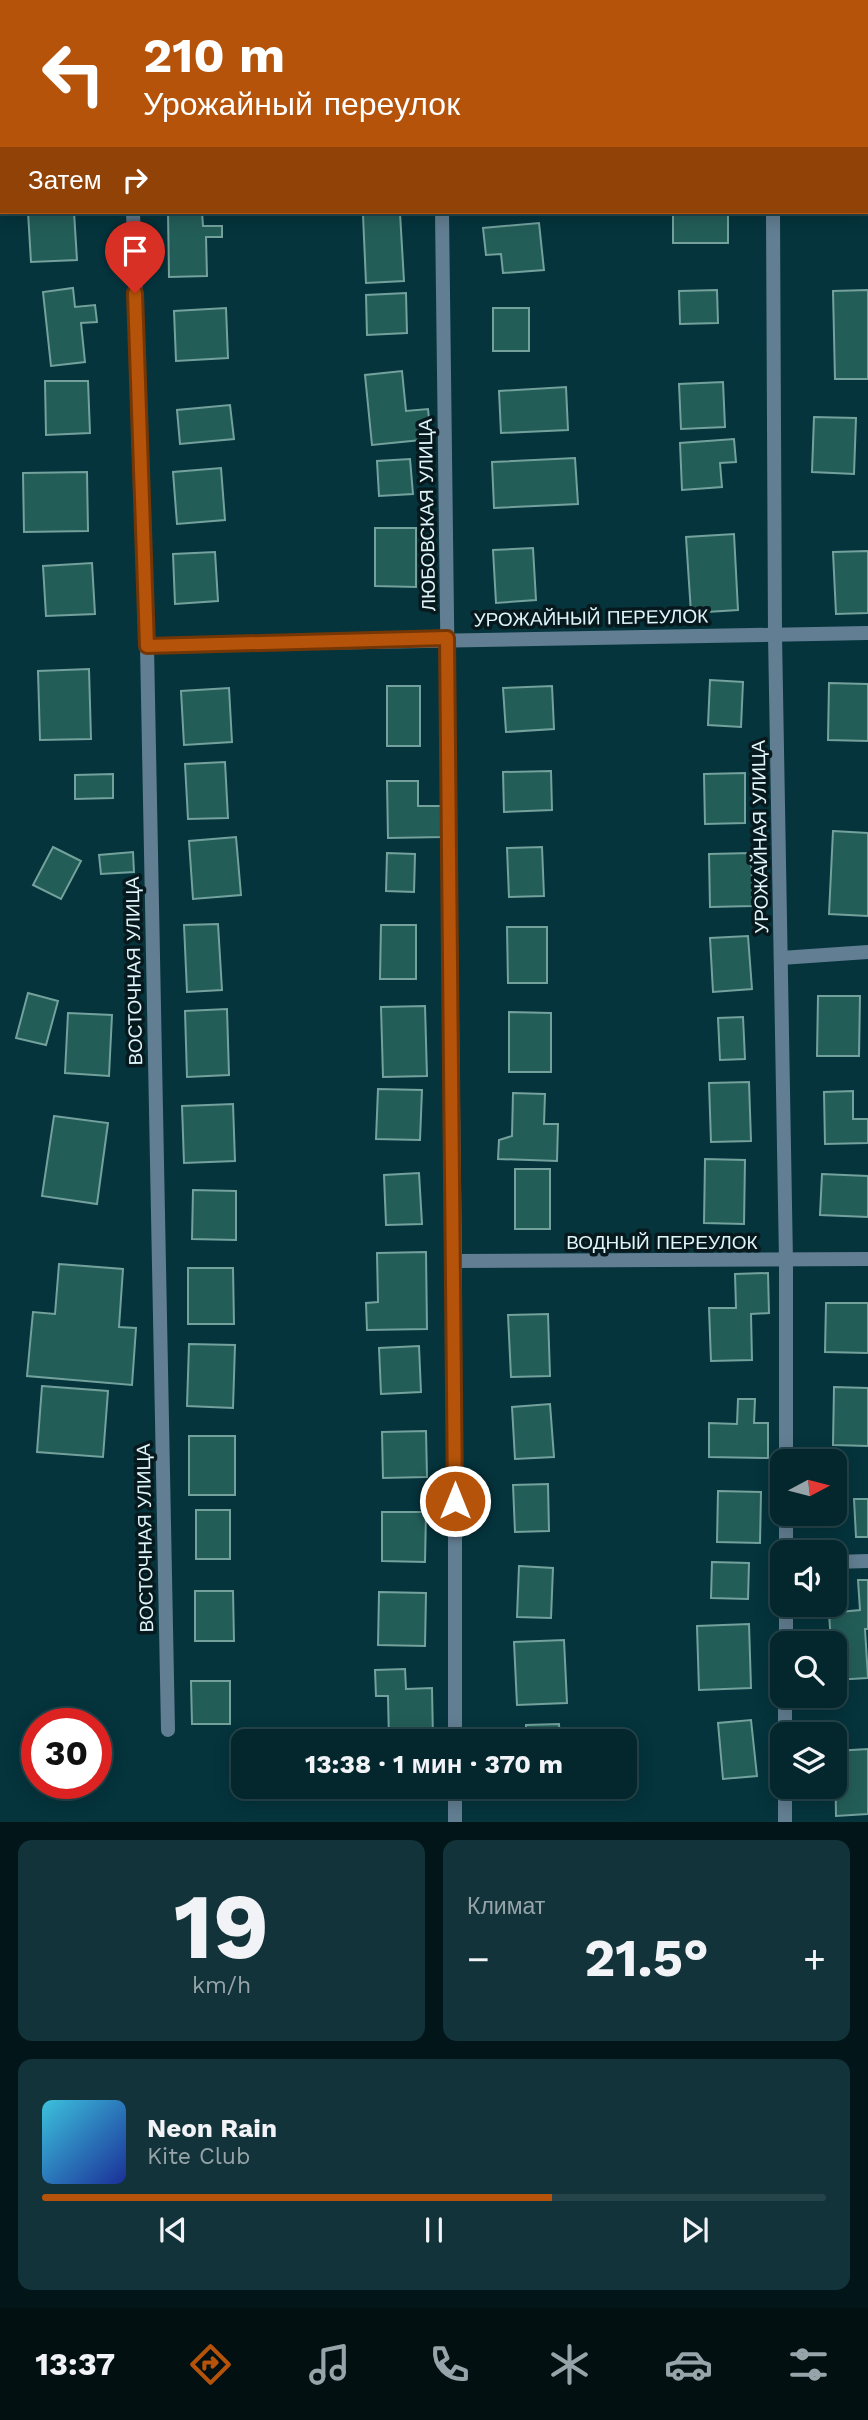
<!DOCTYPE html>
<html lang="ru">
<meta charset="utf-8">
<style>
:root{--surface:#04272e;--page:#12333a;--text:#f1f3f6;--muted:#97a5aa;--line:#25444a;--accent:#b45309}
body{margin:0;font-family:"Work Sans",sans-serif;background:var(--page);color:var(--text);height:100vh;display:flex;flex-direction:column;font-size:26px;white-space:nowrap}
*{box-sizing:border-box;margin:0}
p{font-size:23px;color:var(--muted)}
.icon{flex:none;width:38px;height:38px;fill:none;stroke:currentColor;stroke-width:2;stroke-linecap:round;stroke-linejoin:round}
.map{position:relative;height:1822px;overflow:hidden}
.details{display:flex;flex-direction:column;gap:18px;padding:18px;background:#021519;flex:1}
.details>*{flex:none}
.banner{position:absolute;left:0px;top:0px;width:868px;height:214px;box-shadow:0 4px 18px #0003,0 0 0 2px var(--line);background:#b45309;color:#fff;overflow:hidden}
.needle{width:46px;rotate:83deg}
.fabs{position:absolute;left:770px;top:1449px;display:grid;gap:14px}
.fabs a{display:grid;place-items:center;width:77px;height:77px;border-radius:14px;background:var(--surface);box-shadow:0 4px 18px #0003,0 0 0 2px var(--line);font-size:35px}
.speed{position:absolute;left:21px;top:1708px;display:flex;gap:14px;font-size:35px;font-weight:700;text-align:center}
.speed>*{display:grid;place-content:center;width:91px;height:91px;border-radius:50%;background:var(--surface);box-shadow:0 4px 18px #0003,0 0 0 2px var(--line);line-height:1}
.speed .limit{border:10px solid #d22;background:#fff;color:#111}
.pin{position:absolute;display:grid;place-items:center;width:60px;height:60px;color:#fff;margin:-72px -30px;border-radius:50% 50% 50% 0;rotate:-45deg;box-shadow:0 0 7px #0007}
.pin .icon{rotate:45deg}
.me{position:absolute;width:77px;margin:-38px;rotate:0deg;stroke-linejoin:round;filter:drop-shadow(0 0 5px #0008)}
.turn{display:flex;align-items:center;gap:24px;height:147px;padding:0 28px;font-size:32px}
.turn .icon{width:91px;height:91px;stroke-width:2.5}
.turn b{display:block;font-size:49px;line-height:60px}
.then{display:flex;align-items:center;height:66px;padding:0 28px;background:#0003;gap:14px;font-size:26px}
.big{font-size:52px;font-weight:700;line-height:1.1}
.details .tile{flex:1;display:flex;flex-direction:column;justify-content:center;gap:10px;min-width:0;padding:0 24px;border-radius:14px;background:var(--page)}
.details .dial{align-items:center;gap:0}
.dial b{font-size:91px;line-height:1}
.song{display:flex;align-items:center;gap:21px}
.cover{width:84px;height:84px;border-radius:10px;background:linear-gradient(135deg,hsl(190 70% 55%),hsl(230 70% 35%))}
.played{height:7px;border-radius:4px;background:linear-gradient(90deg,var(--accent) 65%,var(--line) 65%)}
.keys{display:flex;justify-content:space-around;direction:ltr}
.heat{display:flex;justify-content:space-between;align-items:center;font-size:38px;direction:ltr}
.details .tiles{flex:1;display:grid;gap:18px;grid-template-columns:1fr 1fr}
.tile:last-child{grid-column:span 2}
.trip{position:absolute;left:231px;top:1729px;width:406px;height:70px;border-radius:14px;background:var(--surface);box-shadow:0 4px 18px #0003,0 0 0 2px var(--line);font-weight:700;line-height:70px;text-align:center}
.tabs{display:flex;height:112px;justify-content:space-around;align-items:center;background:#021012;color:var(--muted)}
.tabs .icon{width:49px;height:49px}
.tabs .current{color:var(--accent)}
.tabs b{font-size:32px;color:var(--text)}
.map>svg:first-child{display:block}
.building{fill:#235d58;stroke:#74a19c;stroke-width:2}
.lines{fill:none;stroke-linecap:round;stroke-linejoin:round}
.minor{stroke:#627e92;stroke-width:14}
.secondary{stroke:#7daacb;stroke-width:14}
.route-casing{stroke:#753606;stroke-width:18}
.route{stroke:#b45309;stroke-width:12}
.labels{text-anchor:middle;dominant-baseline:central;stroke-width:7;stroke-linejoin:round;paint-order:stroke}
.street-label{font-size:19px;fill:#def5fa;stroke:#08191d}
</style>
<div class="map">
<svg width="868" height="1822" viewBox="0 0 868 1822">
<rect width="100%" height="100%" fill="#05343d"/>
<g class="building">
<path d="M28,212H74L77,260L31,262Z"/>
<path d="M168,212H202L203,226H222V237H206L207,276L169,277Z"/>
<rect x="673" y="212" width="55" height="31"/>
<path d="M400,213L404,281L366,283L363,215Z"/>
<path d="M539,223L544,270L503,273L501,254L486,255L483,228Z"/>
<path d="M73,288L75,307L95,305L97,322L81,323L85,362L51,366L43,292Z"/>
<path d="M717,290L718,323L680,324L679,291Z"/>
<path d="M868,290V379H835L833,291Z"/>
<path d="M406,293L407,333L367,335L366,295Z"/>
<path d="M226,308L228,358L176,361L174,311Z"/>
<rect x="493" y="308" width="36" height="43"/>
<path d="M402,371L406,411L428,409L431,439L372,445L365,375Z"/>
<path d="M45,381H88L90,433L46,435Z"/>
<path d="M723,382L725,427L681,429L679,384Z"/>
<path d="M566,387L568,430L501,433L499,391Z"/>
<path d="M230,405L234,439L180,444L177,410Z"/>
<path d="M814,417L856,418L854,474L812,472Z"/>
<path d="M734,439L736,462L720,463L722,487L682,490L680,443Z"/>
<path d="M575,458L578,504L494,508L492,462Z"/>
<path d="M410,459L413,494L379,496L377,461Z"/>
<path d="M221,468L225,520L177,524L173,472Z"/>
<path d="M87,472L88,531L24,532L23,473Z"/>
<path d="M375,528H416V587L375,586Z"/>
<path d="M734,534L738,610L691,613L686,537Z"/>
<path d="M533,548L536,600L496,603L493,550Z"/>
<path d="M868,551V613L836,614L833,552Z"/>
<path d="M215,552L218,601L175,604L173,554Z"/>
<path d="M92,563L95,614L46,616L43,566Z"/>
<path d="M89,669L91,739L40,740L38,671Z"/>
<path d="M710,680L743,682L741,727L708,725Z"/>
<path d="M829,683L868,684V741L828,740Z"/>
<rect x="387" y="686" width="33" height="60"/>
<path d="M552,686L554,729L506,732L503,688Z"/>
<path d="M229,688L232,742L184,745L181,691Z"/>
<path d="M225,762L228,818L188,819L185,764Z"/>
<path d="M551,771L552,810L504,812L503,772Z"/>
<path d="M745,773V823L705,824L704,774Z"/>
<path d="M113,774V798L75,799V775Z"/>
<path d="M387,781H418V806H443V837L388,838Z"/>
<path d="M833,831L868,833V916L829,914Z"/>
<path d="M236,837L241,895L193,899L189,841Z"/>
<path d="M53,847L81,861L61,899L33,885Z"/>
<path d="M542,847L544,896L509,897L507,848Z"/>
<path d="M133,852L134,872L101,874L99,855Z"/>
<path d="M387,853L415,854L414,892L386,891Z"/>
<path d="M751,853L753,906L710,907L709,854Z"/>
<path d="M218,924L222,990L187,992L184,925Z"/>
<path d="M381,925H416V979H380Z"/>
<path d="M507,927H547V983H508Z"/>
<path d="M748,936L752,989L713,992L710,938Z"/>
<path d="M28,993L58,1001L46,1045L16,1038Z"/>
<path d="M818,996H860L859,1056H817Z"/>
<path d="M425,1006L427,1076L383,1077L381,1007Z"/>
<path d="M227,1009L229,1075L187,1077L185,1011Z"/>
<path d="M509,1012L551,1013V1072H509Z"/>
<path d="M68,1013L112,1015L109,1076L65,1073Z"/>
<path d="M743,1017L745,1059L720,1060L718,1018Z"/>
<path d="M749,1082L751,1141L711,1142L709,1083Z"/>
<path d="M378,1089L422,1090L420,1140L376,1139Z"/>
<path d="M853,1091V1119H868V1143L825,1144L824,1092Z"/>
<path d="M513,1093L545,1094L544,1124H558L557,1161L498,1159L499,1140L512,1136Z"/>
<path d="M233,1104L235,1161L184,1163L182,1106Z"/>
<path d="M54,1116L108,1123L97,1204L42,1196Z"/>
<path d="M705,1159L745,1160L744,1224L704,1223Z"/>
<rect x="515" y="1169" width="35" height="60"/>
<path d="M419,1173L422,1224L386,1225L384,1175Z"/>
<path d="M822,1174L868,1176V1217L820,1215Z"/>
<path d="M193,1190L236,1191V1240L192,1239Z"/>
<path d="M426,1252L427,1329L367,1330L366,1303L378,1302L377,1253Z"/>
<path d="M59,1264L123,1269L119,1327L136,1328L132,1385L27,1376L33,1312L55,1314Z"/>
<path d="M188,1268H233L234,1324H188Z"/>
<path d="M768,1273L769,1313L751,1314L752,1360L711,1361L709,1308H736L735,1274Z"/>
<path d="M826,1303H868V1353L825,1352Z"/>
<path d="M548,1314L550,1376L511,1377L508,1315Z"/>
<path d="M189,1344L235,1345L233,1408L187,1406Z"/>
<path d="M419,1346L421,1392L381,1394L379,1348Z"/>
<path d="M42,1386L108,1391L103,1457L37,1452Z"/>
<path d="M834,1387L868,1388V1446L833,1445Z"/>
<path d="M738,1399H755L754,1423H768V1458L709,1457V1423L737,1424Z"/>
<path d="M550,1404L554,1457L515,1459L512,1407Z"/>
<path d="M426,1431L427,1477L383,1478L382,1432Z"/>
<rect x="189" y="1436" width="46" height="59"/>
<path d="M548,1484L549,1531L515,1532L513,1485Z"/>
<path d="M718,1491L761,1492L760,1543L717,1542Z"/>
<path d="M854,1499H868V1537H856Z"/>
<rect x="196" y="1510" width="34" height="49"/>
<path d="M382,1512H426L425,1562L382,1561Z"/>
<path d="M712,1562L749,1563L748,1599L711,1598Z"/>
<path d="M519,1566L553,1568L551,1618L517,1617Z"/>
<path d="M858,1580H868V1629H865L868,1678L835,1680V1643H831L829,1613L860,1610Z"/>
<path d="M195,1591H233L234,1641H195Z"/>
<path d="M379,1592L426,1593L425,1646L378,1645Z"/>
<path d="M749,1624L751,1688L699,1690L697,1626Z"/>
<path d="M564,1640L567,1703L517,1705L514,1642Z"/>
<path d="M405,1669L406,1689L432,1688L433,1740L389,1741L388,1696H376L375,1670Z"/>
<path d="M191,1681H230V1724H192Z"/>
<path d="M751,1720L757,1776L723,1779L718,1723Z"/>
<path d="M559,1724L560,1741H526V1725Z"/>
<path d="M868,1749V1814L836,1816L835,1751Z"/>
</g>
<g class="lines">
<g class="minor">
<path d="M126,0V2"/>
<path d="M133,212L147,646L168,1730"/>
<path d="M442,212L455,1261V1741"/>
<path d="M773,212L775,635L786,1261V1461"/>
<path d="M147,646L868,633"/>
<path d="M781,958L868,952"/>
<path d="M455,1261L868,1259"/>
<path d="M786,1552V1514"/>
<path d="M835,1562L868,1561"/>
<path d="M786,1643V1605"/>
<path d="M785,1734V1696"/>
<path d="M455,1787V1822"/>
<path d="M785,1822V1787"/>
</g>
<g class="secondary">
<path d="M742,2L774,0"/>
<path d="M0,22H2"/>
</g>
</g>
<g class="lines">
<defs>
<path id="route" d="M135,293L147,646L447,638L455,1501"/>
</defs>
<use href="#route" class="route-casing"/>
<use href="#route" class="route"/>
</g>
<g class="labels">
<g class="street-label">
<text transform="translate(427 515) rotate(-91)">ЛЮБОВСКАЯ УЛИЦА</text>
<text transform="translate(591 618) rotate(-1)">УРОЖАЙНЫЙ ПЕРЕУЛОК</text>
<text transform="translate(760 837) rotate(-91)">УРОЖАЙНАЯ УЛИЦА</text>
<text transform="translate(134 971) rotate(-91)">ВОСТОЧНАЯ УЛИЦА</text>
<text x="662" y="1242">ВОДНЫЙ ПЕРЕУЛОК</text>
<text transform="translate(145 1538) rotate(-91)">ВОСТОЧНАЯ УЛИЦА</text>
</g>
</g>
</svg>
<div class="fabs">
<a><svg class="needle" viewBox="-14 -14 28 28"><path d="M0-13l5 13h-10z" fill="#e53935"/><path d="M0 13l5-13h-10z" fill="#97a5aa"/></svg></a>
<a><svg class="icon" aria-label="sound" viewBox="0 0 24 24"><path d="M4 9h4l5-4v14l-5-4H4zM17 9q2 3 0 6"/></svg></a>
<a><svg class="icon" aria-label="search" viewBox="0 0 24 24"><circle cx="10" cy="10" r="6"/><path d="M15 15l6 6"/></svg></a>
<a><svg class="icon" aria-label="layers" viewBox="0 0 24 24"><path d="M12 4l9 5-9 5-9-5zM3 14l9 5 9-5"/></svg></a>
</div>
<div class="speed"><div class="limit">30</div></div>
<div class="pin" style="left:135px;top:293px;background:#d93025"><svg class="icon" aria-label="arrive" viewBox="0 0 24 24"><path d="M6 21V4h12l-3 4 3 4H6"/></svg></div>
<svg class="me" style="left:455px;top:1501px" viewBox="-20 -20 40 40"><circle r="17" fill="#b45309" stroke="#fff" stroke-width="3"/><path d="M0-11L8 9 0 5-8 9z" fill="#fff"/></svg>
<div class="trip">13:38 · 1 мин · 370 m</div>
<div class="banner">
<div class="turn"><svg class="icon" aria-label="left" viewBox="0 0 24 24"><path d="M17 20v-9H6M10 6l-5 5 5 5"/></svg><div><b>210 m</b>Урожайный переулок</div></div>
<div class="then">Затем<svg class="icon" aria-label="right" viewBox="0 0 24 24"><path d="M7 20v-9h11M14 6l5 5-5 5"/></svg></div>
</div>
</div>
<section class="details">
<div class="tiles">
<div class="tile dial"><b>19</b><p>km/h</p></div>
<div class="tile"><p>Климат</p>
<div class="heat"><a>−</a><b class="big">21.5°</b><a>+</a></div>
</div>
<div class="tile">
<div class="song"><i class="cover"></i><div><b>Neon Rain</b><p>Kite Club</p></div></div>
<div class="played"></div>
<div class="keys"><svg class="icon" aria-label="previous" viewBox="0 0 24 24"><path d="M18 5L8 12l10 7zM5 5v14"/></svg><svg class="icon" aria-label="pause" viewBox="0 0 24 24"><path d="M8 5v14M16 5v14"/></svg><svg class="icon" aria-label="next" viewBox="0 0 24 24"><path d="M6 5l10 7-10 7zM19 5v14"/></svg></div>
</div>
</div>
</section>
<nav class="tabs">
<b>13:37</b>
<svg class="icon current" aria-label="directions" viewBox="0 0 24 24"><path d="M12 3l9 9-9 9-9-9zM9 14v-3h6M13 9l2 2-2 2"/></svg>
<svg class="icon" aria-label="music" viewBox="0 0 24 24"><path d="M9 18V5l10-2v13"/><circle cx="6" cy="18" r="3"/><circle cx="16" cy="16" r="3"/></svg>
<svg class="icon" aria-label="phone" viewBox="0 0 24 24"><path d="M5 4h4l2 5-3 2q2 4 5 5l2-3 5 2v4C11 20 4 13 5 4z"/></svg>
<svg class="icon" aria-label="climate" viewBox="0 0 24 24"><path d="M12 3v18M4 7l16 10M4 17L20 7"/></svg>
<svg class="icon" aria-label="car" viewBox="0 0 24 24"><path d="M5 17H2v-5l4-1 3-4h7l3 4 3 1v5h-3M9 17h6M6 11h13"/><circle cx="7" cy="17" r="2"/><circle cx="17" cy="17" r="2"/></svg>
<svg class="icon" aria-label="filters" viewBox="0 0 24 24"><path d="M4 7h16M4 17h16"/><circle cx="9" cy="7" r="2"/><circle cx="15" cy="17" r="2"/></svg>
</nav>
